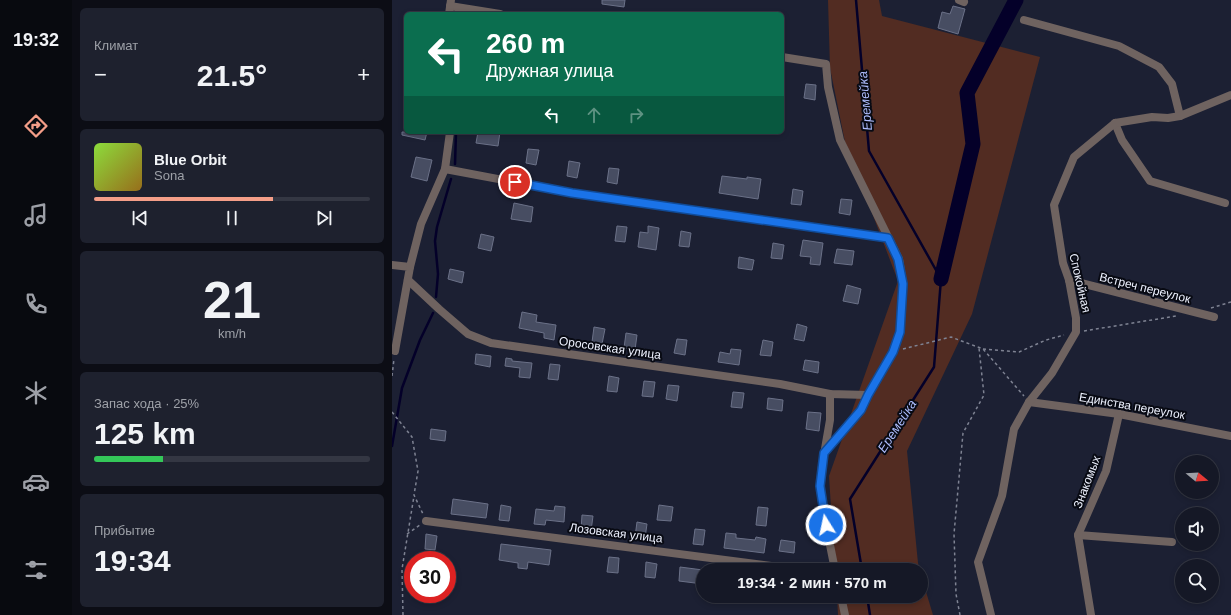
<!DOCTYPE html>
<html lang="ru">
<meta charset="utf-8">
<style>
:root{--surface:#151826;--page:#1e212e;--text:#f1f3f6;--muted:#9da0a7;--line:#343743;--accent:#f49e88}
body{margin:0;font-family:Arial,sans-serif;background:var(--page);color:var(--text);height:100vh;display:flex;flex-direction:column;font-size:15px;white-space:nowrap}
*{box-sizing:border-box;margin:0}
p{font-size:13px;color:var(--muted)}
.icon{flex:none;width:22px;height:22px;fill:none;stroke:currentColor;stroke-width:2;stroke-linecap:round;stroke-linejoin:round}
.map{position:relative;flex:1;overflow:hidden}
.side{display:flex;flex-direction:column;gap:8px;padding:8px;background:#0c0d15;width:320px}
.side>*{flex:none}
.hud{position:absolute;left:12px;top:12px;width:380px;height:122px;border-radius:6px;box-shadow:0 2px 6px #0003,0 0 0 1px var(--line);background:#0b6e4f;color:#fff;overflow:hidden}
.needle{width:26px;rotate:108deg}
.tools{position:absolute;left:783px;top:455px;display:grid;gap:8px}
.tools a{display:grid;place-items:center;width:44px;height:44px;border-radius:50%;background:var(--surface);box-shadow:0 2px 6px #0003,0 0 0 1px var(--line);font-size:20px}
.speed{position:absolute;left:12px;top:551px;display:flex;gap:8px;font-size:20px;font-weight:700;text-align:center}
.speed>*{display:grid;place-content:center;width:52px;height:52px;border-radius:50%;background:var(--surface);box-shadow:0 2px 6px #0003,0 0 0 1px var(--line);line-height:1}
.speed .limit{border:6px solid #d22;background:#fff;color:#111}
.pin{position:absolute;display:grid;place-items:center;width:34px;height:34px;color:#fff;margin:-17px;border:2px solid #fff;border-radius:50%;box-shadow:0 1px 4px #0007}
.me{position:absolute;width:44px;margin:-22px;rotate:350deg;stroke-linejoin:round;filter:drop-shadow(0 0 3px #0008)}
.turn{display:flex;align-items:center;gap:14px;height:84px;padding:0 16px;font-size:18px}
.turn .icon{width:52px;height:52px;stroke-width:2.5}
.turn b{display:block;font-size:28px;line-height:34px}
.lanes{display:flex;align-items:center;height:38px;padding:0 16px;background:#0003;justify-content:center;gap:20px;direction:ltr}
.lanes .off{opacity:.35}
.big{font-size:30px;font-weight:800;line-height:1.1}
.side .card{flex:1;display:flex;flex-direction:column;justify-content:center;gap:6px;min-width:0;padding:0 14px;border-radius:6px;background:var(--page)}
.side .dial{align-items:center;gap:0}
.dial b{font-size:52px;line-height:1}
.song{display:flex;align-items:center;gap:12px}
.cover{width:48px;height:48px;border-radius:6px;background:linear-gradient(135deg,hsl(90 70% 55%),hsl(40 70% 35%))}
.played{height:4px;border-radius:2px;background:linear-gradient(90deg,var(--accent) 65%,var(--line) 65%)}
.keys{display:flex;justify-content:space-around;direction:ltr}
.heat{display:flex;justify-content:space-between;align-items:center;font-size:22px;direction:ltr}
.charge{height:6px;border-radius:3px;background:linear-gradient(90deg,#34c759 25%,var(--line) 0)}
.trip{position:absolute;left:304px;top:563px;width:232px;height:40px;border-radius:20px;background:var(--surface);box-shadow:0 2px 6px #0003,0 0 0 1px var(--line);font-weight:800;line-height:40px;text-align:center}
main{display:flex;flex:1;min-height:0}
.menu{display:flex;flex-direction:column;width:72px;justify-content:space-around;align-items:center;background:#080a0f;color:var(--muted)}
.menu .icon{width:28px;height:28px}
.menu .current{color:var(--accent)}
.menu b{font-size:18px;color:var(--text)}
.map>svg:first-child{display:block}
.green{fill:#522c22}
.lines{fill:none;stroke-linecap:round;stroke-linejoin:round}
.stream{stroke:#040029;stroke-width:2.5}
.river{stroke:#040029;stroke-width:15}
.building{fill:#474d62;stroke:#6b7188}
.path{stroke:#7f8393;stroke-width:1.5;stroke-dasharray:3 3;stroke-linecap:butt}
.minor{stroke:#6f6360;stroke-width:8}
.route-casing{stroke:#114b97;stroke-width:10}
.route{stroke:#1a73e8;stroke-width:7}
.labels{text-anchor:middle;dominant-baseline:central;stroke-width:4;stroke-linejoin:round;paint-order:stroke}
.street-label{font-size:12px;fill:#edf1fe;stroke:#080a13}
.water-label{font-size:13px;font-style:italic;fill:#adbcfc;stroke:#080a13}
</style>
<main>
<nav class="menu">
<b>19:32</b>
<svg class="icon current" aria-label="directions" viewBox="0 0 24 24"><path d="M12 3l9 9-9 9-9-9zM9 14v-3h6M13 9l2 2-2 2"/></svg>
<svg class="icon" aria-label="music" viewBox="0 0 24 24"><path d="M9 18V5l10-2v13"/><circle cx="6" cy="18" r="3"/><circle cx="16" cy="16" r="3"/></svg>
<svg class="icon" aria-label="phone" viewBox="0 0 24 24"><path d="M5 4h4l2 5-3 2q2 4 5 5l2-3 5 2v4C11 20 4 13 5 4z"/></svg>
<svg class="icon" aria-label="climate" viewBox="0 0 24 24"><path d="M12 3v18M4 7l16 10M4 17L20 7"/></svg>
<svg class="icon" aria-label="car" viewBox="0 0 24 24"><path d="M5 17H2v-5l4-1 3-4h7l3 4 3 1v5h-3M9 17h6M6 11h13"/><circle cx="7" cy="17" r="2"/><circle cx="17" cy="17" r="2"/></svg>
<svg class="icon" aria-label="filters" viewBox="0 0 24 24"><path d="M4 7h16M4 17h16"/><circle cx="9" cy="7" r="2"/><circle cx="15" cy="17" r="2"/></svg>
</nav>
<section class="side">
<div class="card"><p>Климат</p>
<div class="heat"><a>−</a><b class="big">21.5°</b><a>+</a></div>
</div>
<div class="card">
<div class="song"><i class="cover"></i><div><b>Blue Orbit</b><p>Sona</p></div></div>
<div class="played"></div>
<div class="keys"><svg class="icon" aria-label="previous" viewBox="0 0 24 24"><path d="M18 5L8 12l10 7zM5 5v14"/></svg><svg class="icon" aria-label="pause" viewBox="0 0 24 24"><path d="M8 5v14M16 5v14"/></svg><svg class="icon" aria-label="next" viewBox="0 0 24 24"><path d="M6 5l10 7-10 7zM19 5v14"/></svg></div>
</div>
<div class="card dial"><b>21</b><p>km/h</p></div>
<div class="card"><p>Запас хода · 25%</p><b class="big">125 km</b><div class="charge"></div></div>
<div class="card"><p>Прибытие</p><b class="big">19:34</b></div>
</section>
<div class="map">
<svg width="839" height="615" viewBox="0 0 839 615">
<rect width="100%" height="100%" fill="#1c2033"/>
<g class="green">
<path d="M436,0H487L490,16L648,57L580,314L515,451L526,563L528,570H443L437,476L506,281L453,142L438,68Z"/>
<path d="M529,575L541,615H446L445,596H529Z"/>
</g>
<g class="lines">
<g class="stream">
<path d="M464,0L477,151L549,279L542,367L458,499L470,570"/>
<path d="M63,164L64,132"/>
<path d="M44,297L46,274L43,241L45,227L59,179"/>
<path d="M0,446L10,388L28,340L41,313"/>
<path d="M475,596L478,615"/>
</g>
<path class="river" d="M549,279L581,144L575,93L624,0"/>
</g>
<g class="building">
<path d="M210,0H233L232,7L210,4Z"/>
<path d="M561,6L573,9L566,34L546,28L550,12L558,14Z"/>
<path d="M414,84L424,85L423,100L412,98Z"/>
<path d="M10,132H35L33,140L10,135Z"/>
<path d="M86,132H108L106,146L84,143Z"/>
<path d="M136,149L147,150L144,165L134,163Z"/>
<path d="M24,157L40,160L35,181L19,177Z"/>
<path d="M177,161L188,163L185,178L175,176Z"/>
<path d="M217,168L227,169L225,184L215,182Z"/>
<path d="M330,176L355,179V177L369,179L366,199L327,193Z"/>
<path d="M401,189L411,191L409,205L399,204Z"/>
<path d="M449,199L460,200L458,215L447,213Z"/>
<path d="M122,203L141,207L139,222L119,219Z"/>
<path d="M225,226L235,227L233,242L223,241Z"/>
<path d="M256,226L267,228L264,250L246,247L248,232L256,233Z"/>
<path d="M289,231L299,233L297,247L287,246Z"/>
<path d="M89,234L102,237L99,251L86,248Z"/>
<path d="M411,240L431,243L428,265L418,264L419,257L408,256Z"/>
<path d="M381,243L392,245L390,259L379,258Z"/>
<path d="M445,249L462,251L460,265L442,263Z"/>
<path d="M347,257L362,260L360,270L346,268Z"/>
<path d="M58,269L72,272L70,283L56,279Z"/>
<path d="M455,285L469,289L466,304L451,301Z"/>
<path d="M130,312L145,315L144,322L164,325L162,340L152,338V333L127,328Z"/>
<path d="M405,324L415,327L412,341L402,339Z"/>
<path d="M202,327L213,329L210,344L200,342Z"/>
<path d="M234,333L245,335L243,350L232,348Z"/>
<path d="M285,339L295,340L293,355L282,353Z"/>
<path d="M371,340L381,342L379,356L368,355Z"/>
<path d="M339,349L349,350L347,365L326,362L328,352L338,354Z"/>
<path d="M84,354L99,356L98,367L83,364Z"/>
<path d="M114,358L120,359V361L140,363L138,378L127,377L128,368L113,366Z"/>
<path d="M413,360L427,362L426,373L411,370Z"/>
<path d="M158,364L168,365L166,380L156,379Z"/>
<path d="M217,376L227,378L225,392L215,391Z"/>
<path d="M252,381L263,382L261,397L250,396Z"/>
<path d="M276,385L287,386L285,401L274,399Z"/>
<path d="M341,392L352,393L350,408L339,407Z"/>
<path d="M376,398L391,400L390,411L375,409Z"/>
<path d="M416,412L429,413L427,431L414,429Z"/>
<path d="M39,429L54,431L53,441L38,439Z"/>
<path d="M61,499L96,504L94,518L59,514Z"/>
<path d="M109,505L119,507L117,521L107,520Z"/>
<path d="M267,505L281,507L279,521L265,520Z"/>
<path d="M163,506L173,507L172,522L154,520L153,525L142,524L144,509L162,511Z"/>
<path d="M366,507L376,508L374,526L364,525Z"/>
<path d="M190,515L201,516L199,531L189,530Z"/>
<path d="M245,522L255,524L253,538L243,537Z"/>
<path d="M303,529L313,530L311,545L301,544Z"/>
<path d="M334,533L344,534V538L363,540L364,537L374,539L372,553L332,548Z"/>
<path d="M34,534L45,536L43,550L33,549Z"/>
<path d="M389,540L403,542L402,553L387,551Z"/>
<path d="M109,544L159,550L157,565L136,562L135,569L126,568V563L107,560Z"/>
<path d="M217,557L227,558L226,573L215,572Z"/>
<path d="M254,562L265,564L263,578L253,577Z"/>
<path d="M288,567L311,570V584L287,581Z"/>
</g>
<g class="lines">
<g class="path">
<path d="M819,308L839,302"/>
<path d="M692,331L784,316"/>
<path d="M511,349L559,337L591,349L632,396"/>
<path d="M591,349L627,352L654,340L672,335"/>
<path d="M0,376L2,359"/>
<path d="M0,412L20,437L26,471L22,495L31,514"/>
<path d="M15,534L28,525"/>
<path d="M11,615L10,569L22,496"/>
<path d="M568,615L564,594L562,534L571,433L592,395L587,348"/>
</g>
<g class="minor">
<path d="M567,0L572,2"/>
<path d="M58,6L108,14"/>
<path d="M57,14L59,0"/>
<path d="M632,20L727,46L767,67L780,84L788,116"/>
<path d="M723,123L730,140L758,181L833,203"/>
<path d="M53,169L180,193L496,238"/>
<path d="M0,265L18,267L3,351"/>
<path d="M18,267L29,224L53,169L58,132"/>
<path d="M16,280L47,309L76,334L99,343L388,384L438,394L476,395L501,352L508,332L511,284L507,259L448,140L436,87L434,64L390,57"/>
<path d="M677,280L822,317"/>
<path d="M438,394V420L430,466L428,486L431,510L443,570"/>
<path d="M637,402L727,414L839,436"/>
<path d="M433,452L469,410L476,395"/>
<path d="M34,521L410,570"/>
<path d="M686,535L780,542"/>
<path d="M449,596L453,615"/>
<path d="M599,615L586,562L610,496L622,429L637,402L660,373L684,332V318L677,280L671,263L662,205L682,157L723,123L760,117L776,118L788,116L839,95"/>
<path d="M699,615L686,535L714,471L727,414"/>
</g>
</g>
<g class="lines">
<defs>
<path id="route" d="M123,182L180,193L496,238L506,259L511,284L508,332L501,352L476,395L469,410L432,453L428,486L434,525"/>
</defs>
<use href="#route" class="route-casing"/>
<use href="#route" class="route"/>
</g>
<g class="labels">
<g class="street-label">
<text transform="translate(688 283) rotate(77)">Спокойная</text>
<text transform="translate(753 288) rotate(14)">Встреч переулок</text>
<text transform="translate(218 348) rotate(8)">Оросовская улица</text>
<text transform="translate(740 406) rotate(10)">Единства переулок</text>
<text transform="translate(695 482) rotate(-69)">Знакомых</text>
<text transform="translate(224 533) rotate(7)">Лозовская улица</text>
</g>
<g class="water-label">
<text transform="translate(473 101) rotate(-95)">Еремейка</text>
<text transform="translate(505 426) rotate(-57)">Еремейка</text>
</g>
</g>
</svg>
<div class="tools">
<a><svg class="needle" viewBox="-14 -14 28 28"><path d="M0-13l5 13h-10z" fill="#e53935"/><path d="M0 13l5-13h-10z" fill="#9da0a7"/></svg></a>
<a><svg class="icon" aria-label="sound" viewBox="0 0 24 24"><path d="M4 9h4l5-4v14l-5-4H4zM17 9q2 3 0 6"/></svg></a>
<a><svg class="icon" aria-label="search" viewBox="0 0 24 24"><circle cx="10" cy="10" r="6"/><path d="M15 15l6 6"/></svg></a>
</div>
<div class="speed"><div class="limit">30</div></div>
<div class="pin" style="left:123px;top:182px;background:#d93025"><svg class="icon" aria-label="arrive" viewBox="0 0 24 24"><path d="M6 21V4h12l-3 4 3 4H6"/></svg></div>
<svg class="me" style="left:434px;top:525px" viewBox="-20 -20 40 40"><circle r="17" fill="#1a73e8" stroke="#fff" stroke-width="3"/><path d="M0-11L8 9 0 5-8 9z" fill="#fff"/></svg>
<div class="trip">19:34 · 2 мин · 570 m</div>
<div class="hud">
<div class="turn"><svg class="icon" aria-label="left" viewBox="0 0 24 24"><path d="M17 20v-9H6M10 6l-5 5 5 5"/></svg><div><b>260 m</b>Дружная улица</div></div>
<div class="lanes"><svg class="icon" aria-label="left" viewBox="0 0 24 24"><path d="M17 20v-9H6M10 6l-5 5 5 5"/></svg><svg class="icon off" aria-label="ahead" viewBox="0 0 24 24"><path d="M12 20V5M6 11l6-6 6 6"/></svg><svg class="icon off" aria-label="right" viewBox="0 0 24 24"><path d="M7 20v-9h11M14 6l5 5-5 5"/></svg></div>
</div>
</div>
</main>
